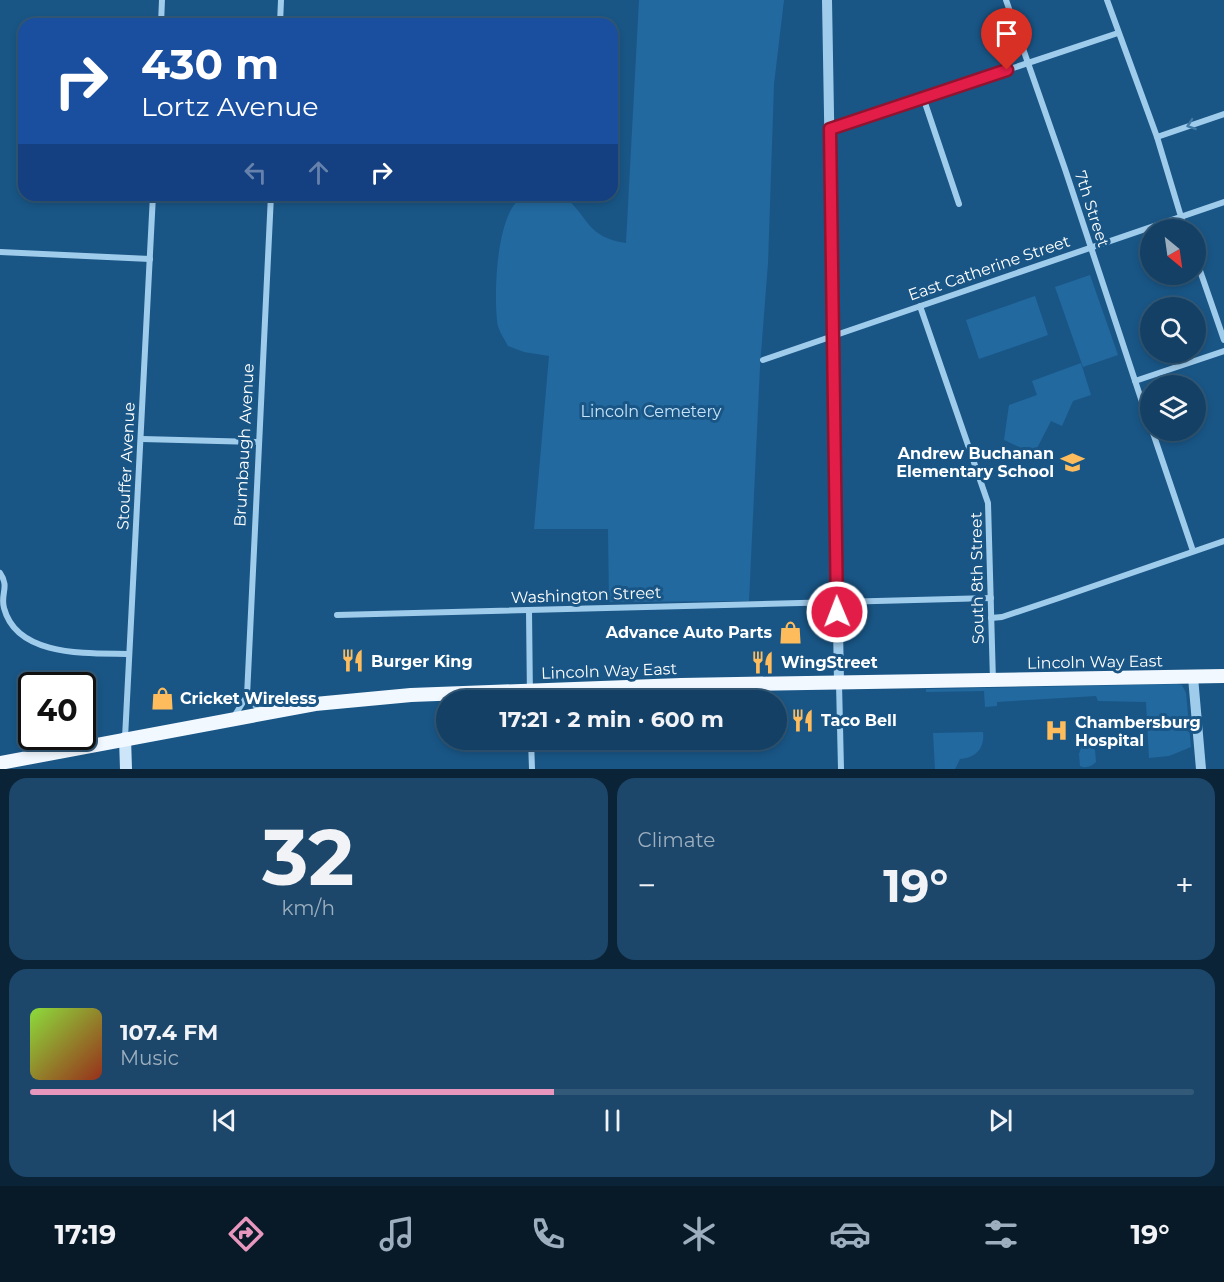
<!DOCTYPE html>
<meta charset="utf-8">
<style>
:root{--surface:#134064;--page:#1c476a;--text:#f1f3f6;--muted:#9dafbf;--line:#325978;--accent:#e797bd}
body{margin:0;font-family:Montserrat,sans-serif;background:var(--page);color:var(--text);height:100vh;display:flex;flex-direction:column;font-size:22px;white-space:nowrap}
*{box-sizing:border-box;margin:0}
p{font-size:20px;color:var(--muted)}
.icon{flex:none;width:33px;height:33px;fill:none;stroke:currentColor;stroke-width:2;stroke-linecap:round;stroke-linejoin:round}
.map{position:relative;height:769px;overflow:hidden}
.sheet{display:flex;flex-direction:column;gap:9px;padding:9px;background:#0a2337;flex:1}
.sheet>*{flex:none}
.top-card{position:absolute;left:18px;top:18px;width:600px;height:183px;border-radius:18px;box-shadow:0 3px 9px #0003,0 0 0 2px var(--line);background:#1a4fa0;color:#fff;overflow:hidden}
.needle{width:39px;rotate:151deg}
.buttons{position:absolute;left:1140px;top:219px;display:grid;gap:12px}
.buttons a{display:grid;place-items:center;width:66px;height:66px;border-radius:50%;background:var(--surface);box-shadow:0 3px 9px #0003,0 0 0 2px var(--line);font-size:30px}
.speed{position:absolute;left:18px;top:672px;display:flex;gap:12px;font-size:30px;font-weight:700;text-align:center}
.speed>*{display:grid;place-content:center;width:78px;height:78px;border-radius:50%;background:var(--surface);box-shadow:0 3px 9px #0003,0 0 0 2px var(--line);line-height:1}
.speed .limit{border:3px solid #111;border-radius:9px;background:#fff;color:#111}
.pin{position:absolute;display:grid;place-items:center;width:51px;height:51px;color:#fff;margin:-62px -26px;border-radius:50% 50% 50% 0;rotate:-45deg;box-shadow:0 0 6px #0007}
.pin .icon{rotate:45deg}
.me{position:absolute;width:66px;margin:-33px;rotate:359deg;stroke-linejoin:round;filter:drop-shadow(0 0 4px #0008)}
.turn{display:flex;align-items:center;gap:21px;height:126px;padding:0 24px;font-size:27px}
.turn .icon{width:78px;height:78px;stroke-width:2.5}
.turn b{display:block;font-size:42px;line-height:51px}
.lanes{display:flex;align-items:center;height:57px;padding:0 24px;background:#0003;justify-content:center;gap:30px;direction:ltr}
.lanes .off{opacity:.35}
.big{font-size:45px;font-weight:700;line-height:1.1}
.sheet .card{flex:1;display:flex;flex-direction:column;justify-content:center;gap:9px;min-width:0;padding:0 21px;border-radius:18px;background:var(--page)}
.sheet .dial{align-items:center;gap:0}
.dial b{font-size:78px;line-height:1}
.song{display:flex;align-items:center;gap:18px}
.cover{width:72px;height:72px;border-radius:9px;background:linear-gradient(135deg,hsl(90 70% 55%),hsl(10 70% 35%))}
.played{height:6px;border-radius:3px;background:linear-gradient(90deg,var(--accent) 45%,var(--line) 45%)}
.keys{display:flex;justify-content:space-around;direction:ltr}
.heat{display:flex;justify-content:space-between;align-items:center;font-size:33px;direction:ltr}
.sheet .tiles{flex:1;display:grid;gap:9px;grid-template-columns:1fr 1fr}
.card:last-child{grid-column:span 2}
.trip{position:absolute;left:436px;top:690px;width:351px;height:60px;border-radius:30px;background:var(--surface);box-shadow:0 3px 9px #0003,0 0 0 2px var(--line);font-weight:700;line-height:60px;text-align:center}
.tab-bar{display:flex;height:96px;justify-content:space-around;align-items:center;background:#081a28;color:var(--muted)}
.tab-bar .icon{width:42px;height:42px}
.tab-bar .on{color:var(--accent)}
.tab-bar b{font-size:27px;color:var(--text)}
.map>svg:first-child{display:block}
.green{fill:#22699f}
.lines{fill:none;stroke-linecap:round;stroke-linejoin:round}
.minor{stroke:#a0ccec;stroke-width:6}
.tertiary{stroke:#a0ccec;stroke-width:10}
.secondary{stroke:#cde5f9;stroke-width:12}
.trunk{stroke:#f2f8ff;stroke-width:14}
.oneway{stroke:#4279a5}
.route-casing{stroke:#92132f;stroke-width:15}
.route{stroke:#e11d48;stroke-width:10}
.labels{text-anchor:middle;dominant-baseline:central;stroke-width:6;stroke-linejoin:round;paint-order:stroke}
.street-label{font-size:16px;fill:#fff;stroke:#195686}
.park-label{font-size:16px;fill:#c5e3f9;stroke:#195686}
.poi-label{font-size:16px;font-weight:bold;fill:#fff;stroke:#195686;text-anchor:start}
</style>
<div class="map">
<svg width="1224" height="769" viewBox="0 0 1224 769">
<rect width="100%" height="100%" fill="#195686"/>
<g class="green">
<path d="M639,0H784L774,84L768,263L760,366L749,601L609,602L608,529H534L549,356L524,352L508,346C504,338 497,329 497,320C494,292 496,214 522,197C530,192 554,195 563,195C590,218 586,237 626,243Z"/>
<path d="M1090,275L1118,355L1083,367L1055,287Z"/>
<path d="M1035,296L1048,335L979,359L966,320Z"/>
<path d="M1081,363L1091,395L1073,401L1062,426L1051,421L1034,454L1004,440L1009,405L1037,395L1032,381Z"/>
<path d="M1177,684L1182,685L1186,693L1191,747L1169,756L1149,758L1146,702L1098,701L1096,696L997,702V706L985,707L984,691L926,692V689Z"/>
<path d="M983,732C985,748 976,758 960,759L955,769H935L933,733Z"/>
<path d="M1091,747L1095,750L1096,762C1092,766 1086,769 1080,766L1079,754L1081,748Z"/>
</g>
<g class="lines">
<g class="minor">
<path d="M1006,0L1065,169L1150,426"/>
<path d="M1107,0L1157,137L1185,230"/>
<path d="M161,24L162,0"/>
<path d="M280,24L281,0"/>
<path d="M923,97L959,204"/>
<path d="M830,129L1118,33"/>
<path d="M1157,137L1224,114"/>
<path d="M0,252L150,259"/>
<path d="M1196,259L1224,340"/>
<path d="M920,306L988,503L993,681"/>
<path d="M763,360L1224,202"/>
<path d="M1135,381L1224,351"/>
<path d="M1152,430L1193,551"/>
<path d="M142,439L258,442"/>
<path d="M0,573C10,587 0,594 4,608C17,658 90,653 129,654"/>
<path d="M529,610L530,700"/>
<path d="M337,615L991,598"/>
<path d="M991,618L1002,617L1059,598L1224,541"/>
<path d="M839,683L841,769"/>
<path d="M247,696L262,713"/>
<path d="M233,718L247,696L271,195"/>
<path d="M125,738L153,195"/>
<path d="M531,740L532,769"/>
</g>
<g class="tertiary">
<path d="M827,0L839,683"/>
<path d="M1193,677L1201,769"/>
</g>
<path class="secondary" d="M125,738L126,769"/>
<path class="trunk" d="M0,763L315,704L411,695L681,685L1224,676"/>
</g>
<defs><path id="oneway-chevron" d="M-2-3.5L2.5 0L-2 3.5" fill="none" stroke-width="1.6" stroke-linecap="round" stroke-linejoin="round" transform="scale(1.5)"/></defs>
<use class="oneway" href="#oneway-chevron" transform="translate(1191 125) rotate(161)"/>
<g class="lines">
<defs>
<path id="route" d="M837,612L830,129L1007,70"/>
</defs>
<use href="#route" class="route-casing"/>
<use href="#route" class="route"/>
</g>
<defs>
<symbol id="school-bare" viewBox="-9 -9 18 18"><path d="M0-5L7-2L0 1L-7-2ZM-4 1L0 2.5L4 1V4Q0 6-4 4Z" fill="#ffbc5c" stroke="#195686" stroke-width="2.5" paint-order="stroke"/></symbol>
<symbol id="shop-bare" viewBox="-9 -9 18 18"><path d="M-5-2.5h2.3a2.7 3.5 0 0 1 5.4 0H5L5.5 6h-11ZM-1.5-2.5h3a1.5 2.3 0 0 0-3 0Z" fill="#ffbc5c" stroke="#195686" stroke-width="2.5" paint-order="stroke"/></symbol>
<symbol id="restaurant-bare" viewBox="-9 -9 18 18"><path d="M-5-6h1v4h1v-4h1v4h1v-4h1v5L-1.5 .5V6h-2V.5L-5-1ZM5-6V6H3V1.5H1.5Q1.5-4 5-6Z" fill="#ffbc5c" stroke="#195686" stroke-width="2.5" paint-order="stroke"/></symbol>
<symbol id="hospital-bare" viewBox="-9 -9 18 18"><path d="M-5-5h3v3.5h4V-5h3V5h-3V1.5h-4V5h-3Z" fill="#ffbc5c" stroke="#195686" stroke-width="2.5" paint-order="stroke"/></symbol>
</defs>
<g fill-rule="evenodd">
<use href="#school-bare" x="1056" y="446" width="33" height="33"/>
<use href="#shop-bare" x="774" y="616" width="33" height="33"/>
<use href="#restaurant-bare" x="336" y="644" width="33" height="33"/>
<use href="#restaurant-bare" x="746" y="646" width="33" height="33"/>
<use href="#shop-bare" x="146" y="682" width="33" height="33"/>
<use href="#restaurant-bare" x="786" y="704" width="33" height="33"/>
<use href="#hospital-bare" x="1040" y="714" width="33" height="33"/>
</g>
<g class="labels">
<g class="street-label">
<text transform="translate(1092 209) rotate(72)">7th Street</text>
<text transform="translate(989 268) rotate(-19)">East Catherine Street</text>
<text transform="translate(244 445) rotate(-87)">Brumbaugh Avenue</text>
<text transform="translate(126 466) rotate(-87)">Stouffer Avenue</text>
<text transform="translate(977 578) rotate(-91)">South 8th Street</text>
<text transform="translate(586 595) rotate(-2)">Washington Street</text>
<text transform="translate(1095 662) rotate(-1)">Lincoln Way East</text>
<text transform="translate(609 671) rotate(-2)">Lincoln Way East</text>
</g>
<g class="park-label">
<text x="651" y="411">Lincoln Cemetery</text>
</g>
<g class="poi-label">
<text x="1054" y="453" text-anchor="end">Andrew Buchanan<tspan x="1054" dy="18">Elementary School</tspan></text>
<text x="772" y="632" text-anchor="end">Advance Auto Parts</text>
<text x="371" y="661">Burger King</text>
<text x="781" y="662">WingStreet</text>
<text x="180" y="698">Cricket Wireless</text>
<text x="821" y="720">Taco Bell</text>
<text x="1075" y="722">Chambersburg<tspan x="1075" dy="18">Hospital</tspan></text>
</g>
</g>
</svg>
<div class="buttons">
<a><svg class="needle" viewBox="-14 -14 28 28"><path d="M0-13l5 13h-10z" fill="#e53935"/><path d="M0 13l5-13h-10z" fill="#9dafbf"/></svg></a>
<a><svg class="icon" aria-label="search" viewBox="0 0 24 24"><circle cx="10" cy="10" r="6"/><path d="M15 15l6 6"/></svg></a>
<a><svg class="icon" aria-label="layers" viewBox="0 0 24 24"><path d="M12 4l9 5-9 5-9-5zM3 14l9 5 9-5"/></svg></a>
</div>
<div class="speed"><div class="limit">40</div></div>
<div class="pin" style="left:1007px;top:70px;background:#d93025"><svg class="icon" aria-label="arrive" viewBox="0 0 24 24"><path d="M6 21V4h12l-3 4 3 4H6"/></svg></div>
<svg class="me" style="left:837px;top:612px" viewBox="-20 -20 40 40"><circle r="17" fill="#e11d48" stroke="#fff" stroke-width="3"/><path d="M0-11L8 9 0 5-8 9z" fill="#fff"/></svg>
<div class="trip">17:21 · 2 min · 600 m</div>
<div class="top-card">
<div class="turn"><svg class="icon" aria-label="right" viewBox="0 0 24 24"><path d="M7 20v-9h11M14 6l5 5-5 5"/></svg><div><b>430 m</b>Lortz Avenue</div></div>
<div class="lanes"><svg class="icon off" aria-label="left" viewBox="0 0 24 24"><path d="M17 20v-9H6M10 6l-5 5 5 5"/></svg><svg class="icon off" aria-label="ahead" viewBox="0 0 24 24"><path d="M12 20V5M6 11l6-6 6 6"/></svg><svg class="icon" aria-label="right" viewBox="0 0 24 24"><path d="M7 20v-9h11M14 6l5 5-5 5"/></svg></div>
</div>
</div>
<section class="sheet">
<div class="tiles">
<div class="card dial"><b>32</b><p>km/h</p></div>
<div class="card"><p>Climate</p>
<div class="heat"><a>−</a><b class="big">19°</b><a>+</a></div>
</div>
<div class="card">
<div class="song"><i class="cover"></i><div><b>107.4 FM</b><p>Music</p></div></div>
<div class="played"></div>
<div class="keys"><svg class="icon" aria-label="previous" viewBox="0 0 24 24"><path d="M18 5L8 12l10 7zM5 5v14"/></svg><svg class="icon" aria-label="pause" viewBox="0 0 24 24"><path d="M8 5v14M16 5v14"/></svg><svg class="icon" aria-label="next" viewBox="0 0 24 24"><path d="M6 5l10 7-10 7zM19 5v14"/></svg></div>
</div>
</div>
</section>
<nav class="tab-bar">
<b>17:19</b>
<svg class="icon on" aria-label="directions" viewBox="0 0 24 24"><path d="M12 3l9 9-9 9-9-9zM9 14v-3h6M13 9l2 2-2 2"/></svg>
<svg class="icon" aria-label="music" viewBox="0 0 24 24"><path d="M9 18V5l10-2v13"/><circle cx="6" cy="18" r="3"/><circle cx="16" cy="16" r="3"/></svg>
<svg class="icon" aria-label="phone" viewBox="0 0 24 24"><path d="M5 4h4l2 5-3 2q2 4 5 5l2-3 5 2v4C11 20 4 13 5 4z"/></svg>
<svg class="icon" aria-label="climate" viewBox="0 0 24 24"><path d="M12 3v18M4 7l16 10M4 17L20 7"/></svg>
<svg class="icon" aria-label="car" viewBox="0 0 24 24"><path d="M5 17H2v-5l4-1 3-4h7l3 4 3 1v5h-3M9 17h6M6 11h13"/><circle cx="7" cy="17" r="2"/><circle cx="17" cy="17" r="2"/></svg>
<svg class="icon" aria-label="filters" viewBox="0 0 24 24"><path d="M4 7h16M4 17h16"/><circle cx="9" cy="7" r="2"/><circle cx="15" cy="17" r="2"/></svg>
<b>19°</b>
</nav>
